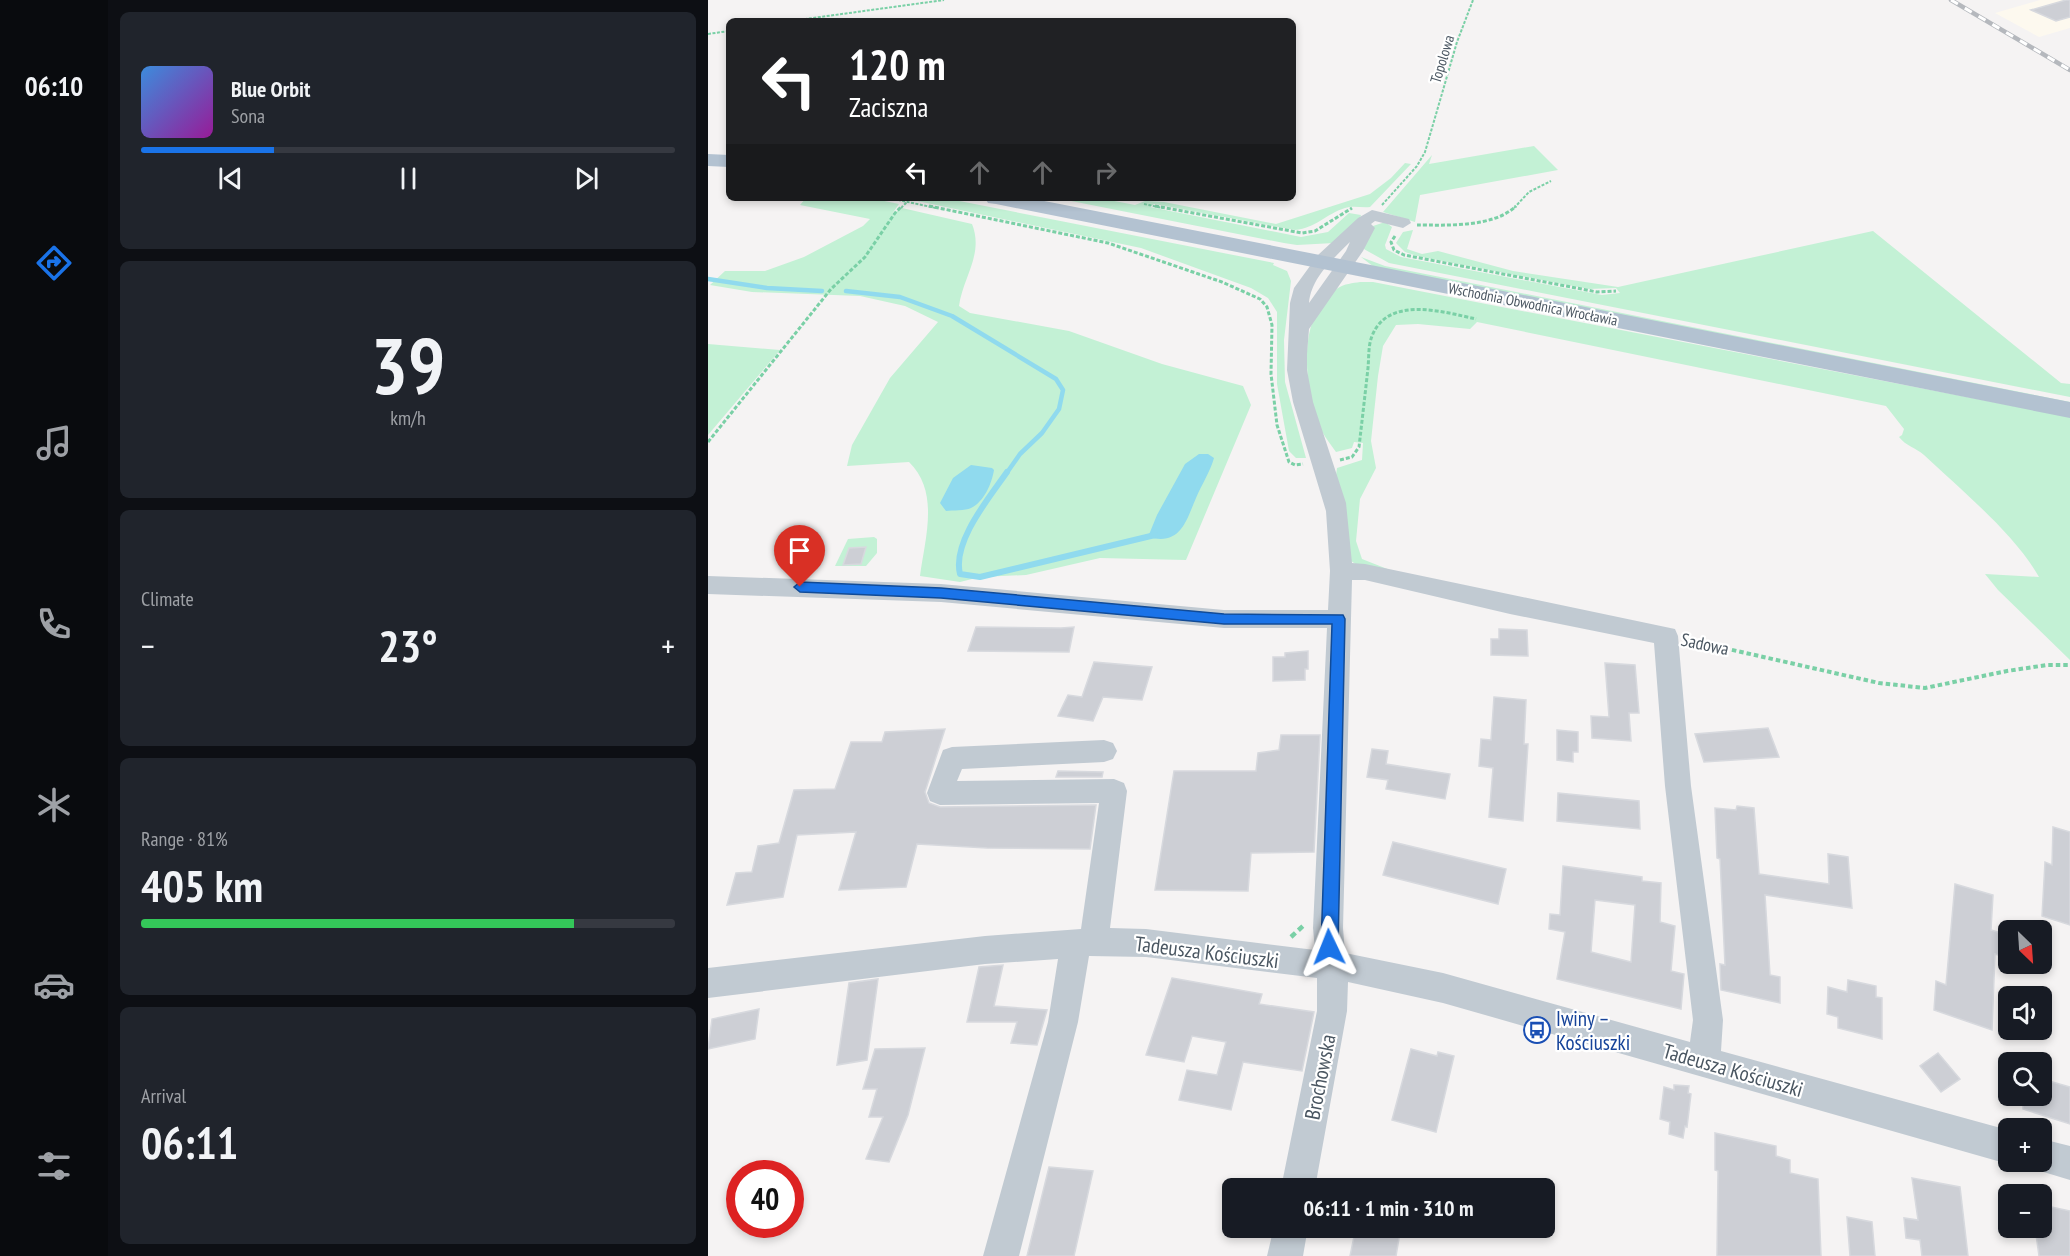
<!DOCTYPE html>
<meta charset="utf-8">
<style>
:root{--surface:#171b24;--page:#20242c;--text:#f1f3f6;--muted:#9ea1a6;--line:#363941;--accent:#1a73e8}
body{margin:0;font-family:"PT Sans Narrow",sans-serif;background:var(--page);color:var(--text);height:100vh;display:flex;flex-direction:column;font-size:22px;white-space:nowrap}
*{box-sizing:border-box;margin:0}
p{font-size:20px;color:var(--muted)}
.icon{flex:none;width:33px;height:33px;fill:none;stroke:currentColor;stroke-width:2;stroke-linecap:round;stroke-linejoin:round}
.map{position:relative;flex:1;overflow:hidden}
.drawer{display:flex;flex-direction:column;gap:12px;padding:12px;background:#0d0f14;width:600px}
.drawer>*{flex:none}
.banner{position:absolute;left:18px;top:18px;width:570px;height:183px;border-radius:9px;box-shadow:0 3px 9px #0003;background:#202124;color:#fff;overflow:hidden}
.needle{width:39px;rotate:155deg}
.buttons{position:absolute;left:1290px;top:920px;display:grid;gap:12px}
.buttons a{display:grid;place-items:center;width:54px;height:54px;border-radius:9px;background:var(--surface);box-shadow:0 3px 9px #0003;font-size:30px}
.speed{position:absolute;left:18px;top:1160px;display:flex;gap:12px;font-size:30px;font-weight:700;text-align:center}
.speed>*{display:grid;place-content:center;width:78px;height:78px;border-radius:50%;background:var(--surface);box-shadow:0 3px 9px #0003;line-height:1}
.speed .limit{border:9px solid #d22;background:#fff;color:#111}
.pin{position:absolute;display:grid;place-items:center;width:51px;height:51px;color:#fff;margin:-62px -26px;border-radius:50% 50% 50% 0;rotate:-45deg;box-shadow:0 0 6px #0007}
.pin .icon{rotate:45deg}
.me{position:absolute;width:66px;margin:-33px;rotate:358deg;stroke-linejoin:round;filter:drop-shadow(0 0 4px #0008)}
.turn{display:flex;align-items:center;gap:21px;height:126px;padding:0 24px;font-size:27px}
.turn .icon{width:78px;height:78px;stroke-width:2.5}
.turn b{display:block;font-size:42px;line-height:51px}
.lanes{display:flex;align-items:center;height:57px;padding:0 24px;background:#0003;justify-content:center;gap:30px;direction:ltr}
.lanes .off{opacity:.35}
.big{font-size:45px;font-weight:600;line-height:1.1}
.drawer .tile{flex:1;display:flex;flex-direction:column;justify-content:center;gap:9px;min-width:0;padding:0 21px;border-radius:9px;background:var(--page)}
.drawer .dial{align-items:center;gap:0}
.dial b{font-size:78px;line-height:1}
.song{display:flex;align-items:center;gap:18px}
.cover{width:72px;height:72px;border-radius:9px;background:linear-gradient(135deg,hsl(210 70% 55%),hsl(300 70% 35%))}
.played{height:6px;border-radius:3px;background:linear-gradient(90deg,var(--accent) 25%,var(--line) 25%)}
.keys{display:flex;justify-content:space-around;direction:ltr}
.heat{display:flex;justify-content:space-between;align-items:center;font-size:33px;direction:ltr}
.charge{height:9px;border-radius:4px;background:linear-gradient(90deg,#34c759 81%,var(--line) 0)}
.trip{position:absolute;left:514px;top:1178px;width:333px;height:60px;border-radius:9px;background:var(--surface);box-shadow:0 3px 9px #0003;font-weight:600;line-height:60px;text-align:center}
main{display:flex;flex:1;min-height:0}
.tab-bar{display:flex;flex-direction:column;width:108px;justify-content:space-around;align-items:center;background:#090b0e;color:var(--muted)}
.tab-bar .icon{width:42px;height:42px}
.tab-bar .on{color:var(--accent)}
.tab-bar b{font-size:27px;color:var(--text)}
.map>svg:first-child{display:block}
.commercial{fill:#fdf9ef}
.green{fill:#c3f1d5}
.water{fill:#90daee}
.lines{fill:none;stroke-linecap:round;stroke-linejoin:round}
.stream-far1{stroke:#90daee;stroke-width:4.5}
.stream{stroke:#90daee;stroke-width:6}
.building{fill:#cdcfd5;stroke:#d7d9de;stroke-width:1.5;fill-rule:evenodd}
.path-far3{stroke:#7ad0a6;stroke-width:2;stroke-dasharray:3 1.5;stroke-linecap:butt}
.path-far2{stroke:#7ad0a6;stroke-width:3;stroke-dasharray:4 2;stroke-linecap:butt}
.path-far1{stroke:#7ad0a6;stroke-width:4;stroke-dasharray:4.5 3;stroke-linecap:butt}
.path{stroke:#7ad0a6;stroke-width:4.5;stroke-dasharray:6 4;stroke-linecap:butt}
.minor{fill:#c1cad2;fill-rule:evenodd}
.major{fill:#b3c2d1;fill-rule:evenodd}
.rail-casing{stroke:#b5b8bd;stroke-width:4.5}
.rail{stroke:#fff;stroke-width:3;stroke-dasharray:8;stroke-linecap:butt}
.route{fill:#1a73e8;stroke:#114b97;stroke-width:1.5}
.labels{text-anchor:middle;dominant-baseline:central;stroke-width:4.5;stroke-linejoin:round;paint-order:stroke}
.far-street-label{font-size:15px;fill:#4a5661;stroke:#fff}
.street-label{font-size:18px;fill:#4a5661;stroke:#fff}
.near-street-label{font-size:21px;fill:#4a5661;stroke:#fff}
.near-transit-label{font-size:21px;fill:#164399;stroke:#fff;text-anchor:start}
</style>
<main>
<nav class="tab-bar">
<b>06:10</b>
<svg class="icon on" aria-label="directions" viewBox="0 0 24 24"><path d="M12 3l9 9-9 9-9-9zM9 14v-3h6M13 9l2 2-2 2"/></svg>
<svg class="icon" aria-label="music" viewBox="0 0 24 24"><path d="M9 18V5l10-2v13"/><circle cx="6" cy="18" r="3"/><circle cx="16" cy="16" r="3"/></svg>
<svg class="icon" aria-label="phone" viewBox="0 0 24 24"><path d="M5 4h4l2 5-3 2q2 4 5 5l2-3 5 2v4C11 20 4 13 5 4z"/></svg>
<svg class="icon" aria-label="climate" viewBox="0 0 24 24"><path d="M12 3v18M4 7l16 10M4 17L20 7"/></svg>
<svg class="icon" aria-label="car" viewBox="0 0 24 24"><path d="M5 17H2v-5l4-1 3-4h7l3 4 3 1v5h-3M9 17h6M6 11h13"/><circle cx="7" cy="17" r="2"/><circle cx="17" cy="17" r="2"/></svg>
<svg class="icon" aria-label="filters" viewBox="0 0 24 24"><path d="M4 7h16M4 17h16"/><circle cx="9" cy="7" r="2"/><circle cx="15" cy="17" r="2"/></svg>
</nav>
<section class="drawer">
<div class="tile">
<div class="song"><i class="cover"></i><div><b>Blue Orbit</b><p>Sona</p></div></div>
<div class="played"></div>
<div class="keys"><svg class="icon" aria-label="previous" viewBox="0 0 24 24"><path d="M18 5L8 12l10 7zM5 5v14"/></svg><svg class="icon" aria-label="pause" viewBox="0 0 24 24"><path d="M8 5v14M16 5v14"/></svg><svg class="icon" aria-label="next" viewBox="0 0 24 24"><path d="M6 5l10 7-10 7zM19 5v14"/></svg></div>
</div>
<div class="tile dial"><b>39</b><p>km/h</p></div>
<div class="tile"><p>Climate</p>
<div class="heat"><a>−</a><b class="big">23°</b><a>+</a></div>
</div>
<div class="tile"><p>Range · 81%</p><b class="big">405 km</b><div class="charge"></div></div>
<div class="tile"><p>Arrival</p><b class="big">06:11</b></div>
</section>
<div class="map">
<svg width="1362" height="1256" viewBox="0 0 1362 1256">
<rect width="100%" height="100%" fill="#f5f3f3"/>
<path class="commercial" d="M1332,0H1362V28L1331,37L1287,13Z"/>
<g class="green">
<path d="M826,146L850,170L712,195L707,222L675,212L724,155L721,164Z"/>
<path d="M697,163L703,164L662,207C653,208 645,205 637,208C618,214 608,228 587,230L446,204L442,207L593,237L620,232L641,213L653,215L652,218L626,243L589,245L576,243L348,198H391L427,205L437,201L456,202L568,224L662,194L683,178Z"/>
<path d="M98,198H162L191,204L184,214L194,208L264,224C276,254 255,277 251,306L262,313L361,331L454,364L535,386L543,405L478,560L392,558L318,575L272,577L252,582L212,576C217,538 232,492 201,462L139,466L144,445L182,378L230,322L197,306L152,296L44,292L2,285L17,271H57L96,257L155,226L162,219L92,205Z"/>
<path d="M195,198H236L566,263L565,265L579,271L583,281L576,340L577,382L598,458H588L581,451L569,384V312L560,298L543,288L433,248Z"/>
<path d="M677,222L684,227L677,245L678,249L693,257L894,295L912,293L908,288L881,289L709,256L697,252L688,243L695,232L705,230L699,249L714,254L730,251L805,271L910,287L1165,231L1353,383L1362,384V397L681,263L654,248L665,226Z"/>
<path d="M653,257L677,266L1362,402V404L666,267Z"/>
<path d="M652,282H665L1362,417V660L1290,590L1277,574L1331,577C1307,534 1253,490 1216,455C1208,448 1198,446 1191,437L1194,435L1196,429L1178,406L769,322L762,329L710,324L688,325L675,346L670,376L663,441L668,468L652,499L648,541L654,559L687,572L649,565L643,561L628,475L629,468L654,460L655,443L646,442L644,448L628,452C621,442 613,432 609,421C596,382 589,313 630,288C636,284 645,283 652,282Z"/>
<path d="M0,344L72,350L0,435Z"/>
<path d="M166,537L169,539V553L158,566H127L140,539Z"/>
</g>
<g class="water">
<path d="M491,454H500L506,458C502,472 494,484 488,498C478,521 473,546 440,537L449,515L477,464Z"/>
<path d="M263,465L284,468L286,470C284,483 276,502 263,508C257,511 245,510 238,511L232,503L245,478Z"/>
</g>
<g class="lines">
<g class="stream-far1">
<path d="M0,279L59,288L114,291"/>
<path d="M138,291L192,297L244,316L348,379L355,390L351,409L334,433L312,454L298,474"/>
</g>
<path class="stream" d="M299,472C281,498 244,542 252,574L272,577L447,535"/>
</g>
<g class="building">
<path d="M1358,0H1362V17L1348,21L1323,10Z"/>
<path d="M158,547L153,564L135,565L141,548Z"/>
<path d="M268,627L353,628L366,627L361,652L260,651Z"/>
<path d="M791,629L819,630L820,656L783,655V639H791Z"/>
<path d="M600,651V669H597V680L565,681V657H577V653Z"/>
<path d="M386,662L444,667L434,700L395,697L385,721L350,716L360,695L374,697Z"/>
<path d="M897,663L927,665L931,713H921L923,741L884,738L883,716L901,717Z"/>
<path d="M786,697L818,700L816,744H820L815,821L781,817L785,768L771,766L773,739L783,740Z"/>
<path d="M1060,728L1071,757L996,762L987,734Z"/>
<path d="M237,729L217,792L221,803L232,807L388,805L382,849L279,848L209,844L198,887L131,890L148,832L89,835L75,897L19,905L28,873L44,872L50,846L71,843L86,790L127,789L143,742H174L177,732Z"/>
<path d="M849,730L870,732V752H865V762L849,760Z"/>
<path d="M573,735H612L606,852L543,853L540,891L447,890L466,771H548L550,753L571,750Z"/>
<path d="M664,749L680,751L678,764L742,774L737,799L678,789L680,780L659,777Z"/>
<path d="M350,771L395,772L394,777H348Z"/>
<path d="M850,793L931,801L932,829L849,821Z"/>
<path d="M1029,806L1046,808L1051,874L1121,884L1120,854L1140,857L1144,908L1057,895L1062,975L1072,977V1003L1013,990L1012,964L1017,965L1012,859L1009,858L1007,808L1028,810Z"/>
<path d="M1345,827L1362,832V925L1334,916L1337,862L1344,865Z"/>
<path d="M685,842L798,869L790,904L675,875Z"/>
<path d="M855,866L934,877V881L953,883L952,922L967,926L963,971L976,974L973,1009L849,979L857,932L841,929L842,914L852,915ZM887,900L927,905L923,962L883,952Z"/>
<path d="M1247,884L1285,895L1283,930L1300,935V958L1287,954L1284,1030L1226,1010L1228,981L1238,985Z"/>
<path d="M295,965L286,1006L339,1010L329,1045L303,1043L309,1022H259L271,967Z"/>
<path d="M464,978L554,994L551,1004L606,1012L594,1071L535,1062L523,1110L471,1100L479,1070L509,1075L518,1042L484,1036L476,1062L438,1055Z"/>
<path d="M170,979L159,1060L129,1065L141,983Z"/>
<path d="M1140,980L1168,986V997L1174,998V1039L1130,1028V1017L1119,1014L1120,987L1139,992Z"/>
<path d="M51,1009L47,1039L0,1049L4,1019Z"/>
<path d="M217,1048L200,1115L181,1162L158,1159L175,1117H161L169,1089H155L167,1049Z"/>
<path d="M703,1049L729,1056L730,1052L746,1056L728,1132L684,1120Z"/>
<path d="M1230,1053L1252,1079L1233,1092L1212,1066Z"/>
<path d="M1334,1079L1362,1087V1124L1315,1109V1095H1334Z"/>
<path d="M966,1085L981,1086L980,1093L983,1094L979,1127L977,1126L975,1138L961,1134L962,1122L952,1119L956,1087L966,1090Z"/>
<path d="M1007,1133L1068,1146V1156L1082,1160V1173L1110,1179L1113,1256H1009L1010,1171L1007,1170Z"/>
<path d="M341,1167L385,1171L366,1256H319Z"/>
<path d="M1204,1178L1252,1187L1260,1256H1214L1212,1240L1198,1238L1196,1218L1210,1220Z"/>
<path d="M1334,1205L1362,1211V1256H1331L1327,1227H1334Z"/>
<path d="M1139,1217L1164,1222L1167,1256H1142Z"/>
<path d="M648,1227H693L688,1256H642Z"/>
</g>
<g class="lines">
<g class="path-far3">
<path d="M83,21L236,0"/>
<path d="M0,34L21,31"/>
<path d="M181,198L228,208"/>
<path d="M436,204L455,208"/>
<path d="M674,205L709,166L717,152L749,42L765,0"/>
<path d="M193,208L199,202"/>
<path d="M806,208L821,192L843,181"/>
</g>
<g class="path-far2">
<path d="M221,206L400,243L514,282L552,299L559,307L564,325L563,374L569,425L581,462L587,465L595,464"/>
<path d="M447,206L594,233L607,231L644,208"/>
<path d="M709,225C738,225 785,228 808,206"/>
<path d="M687,236L683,242L686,250L696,255L889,292L908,291"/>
<path d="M0,442L123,289L157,257L187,213L194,206"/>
<path d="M632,460L644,457L651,447C654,421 657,395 660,368C661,358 660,346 664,336C680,295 736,312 768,319"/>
</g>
<path class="path-far1" d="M980,640L1171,683L1217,688L1299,671L1339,665H1362"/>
<path class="path" d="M583,937L595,926"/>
<g class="minor">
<path d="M664,210L701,219L703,223L695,228L667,221L663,224L667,228L655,251L601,329L599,354V370L605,402L638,503L644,563L657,564L967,629L970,636L983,786L1015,1020L1013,1051L1300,1130V1161H1306L1300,1164L735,1003L640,982L639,1011L607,1188H573L609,1011V978L438,957L381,956L370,1022L311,1256H275L340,1022L350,959L277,964L0,998V968L277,936L373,929L391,803L232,805L222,801L219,793L235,750L244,747L396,740L405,743L409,751L405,759L396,762L254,769L249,781L406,779L416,783L419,791L402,928L438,929L607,950L605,928L619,628H516L233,602L0,594V576L233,584L516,610H620L622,571L618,511L585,402L579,370L582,303L586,288L610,255L650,218ZM642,242L638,251L601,303C603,278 625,259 642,242ZM644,580H657L802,614L946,643L957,786L985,1020L982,1042L735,973L637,953L635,928Z"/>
<path d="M1334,1139L1362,1146V1180L1322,1168L1319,1161H1334Z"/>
<path d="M566,1227H600L595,1256H559Z"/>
</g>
<g class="major">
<path d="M0,154L21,155V167L0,166Z"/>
<path d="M277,198H321L1362,402V418L288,204L280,203Z"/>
</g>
<defs>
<path id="rail" d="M1243,0L1362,70"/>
</defs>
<use href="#rail" class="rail-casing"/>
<use href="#rail" class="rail"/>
</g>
<path class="route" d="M92,582L233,588L516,614L635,615L637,619L630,947L627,952L621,955L615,952L613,947L624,624H516L233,598L92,592L86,587Z"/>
<defs>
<symbol id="bus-ring" viewBox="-11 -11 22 22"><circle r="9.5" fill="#fff" stroke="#1a4fb4" stroke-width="1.5"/><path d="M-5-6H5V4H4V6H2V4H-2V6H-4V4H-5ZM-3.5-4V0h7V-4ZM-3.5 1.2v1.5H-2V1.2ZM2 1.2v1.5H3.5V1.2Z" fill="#1a4fb4"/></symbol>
</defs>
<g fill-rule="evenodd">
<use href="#bus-ring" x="814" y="1015" width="30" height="30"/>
</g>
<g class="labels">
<g class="far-street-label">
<text transform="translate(734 59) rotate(-73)">Topolowa</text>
<text transform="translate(825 304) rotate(11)">Wschodnia Obwodnica Wrocławia</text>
</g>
<g class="street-label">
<text transform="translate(997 644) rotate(12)">Sadowa</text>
</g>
<g class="near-street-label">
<text transform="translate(499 952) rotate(7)">Tadeusza Kościuszki</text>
<text transform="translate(1025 1070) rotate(16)">Tadeusza Kościuszki</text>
<text transform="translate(612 1077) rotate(-79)">Brochowska</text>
</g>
<g class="near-transit-label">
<text x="848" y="1018">Iwiny –<tspan x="848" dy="24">Kościuszki</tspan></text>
</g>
</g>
</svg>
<div class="buttons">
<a><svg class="needle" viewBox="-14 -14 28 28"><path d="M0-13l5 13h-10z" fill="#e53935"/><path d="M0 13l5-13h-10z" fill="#9ea1a6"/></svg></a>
<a><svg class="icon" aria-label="sound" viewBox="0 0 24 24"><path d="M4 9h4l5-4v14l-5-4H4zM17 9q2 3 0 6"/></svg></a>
<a><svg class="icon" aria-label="search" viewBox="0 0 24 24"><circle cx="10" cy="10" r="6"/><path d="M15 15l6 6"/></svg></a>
<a>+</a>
<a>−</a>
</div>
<div class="speed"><div class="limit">40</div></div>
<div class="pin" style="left:92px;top:587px;background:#d93025"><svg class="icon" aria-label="arrive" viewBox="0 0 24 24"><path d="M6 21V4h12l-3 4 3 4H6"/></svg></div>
<svg class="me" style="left:621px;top:947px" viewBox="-20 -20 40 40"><path d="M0-17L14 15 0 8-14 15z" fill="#1a73e8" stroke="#fff" stroke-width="4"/></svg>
<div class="trip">06:11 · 1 min · 310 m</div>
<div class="banner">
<div class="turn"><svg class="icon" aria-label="left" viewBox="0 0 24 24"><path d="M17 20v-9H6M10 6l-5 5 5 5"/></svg><div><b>120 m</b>Zaciszna</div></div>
<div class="lanes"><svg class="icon" aria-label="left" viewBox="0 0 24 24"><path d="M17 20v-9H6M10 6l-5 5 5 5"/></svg><svg class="icon off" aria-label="ahead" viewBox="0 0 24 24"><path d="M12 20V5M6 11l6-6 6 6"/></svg><svg class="icon off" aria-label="ahead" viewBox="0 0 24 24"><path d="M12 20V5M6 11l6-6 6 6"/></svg><svg class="icon off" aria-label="right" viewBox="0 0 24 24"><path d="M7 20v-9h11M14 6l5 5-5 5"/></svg></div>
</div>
</div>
</main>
